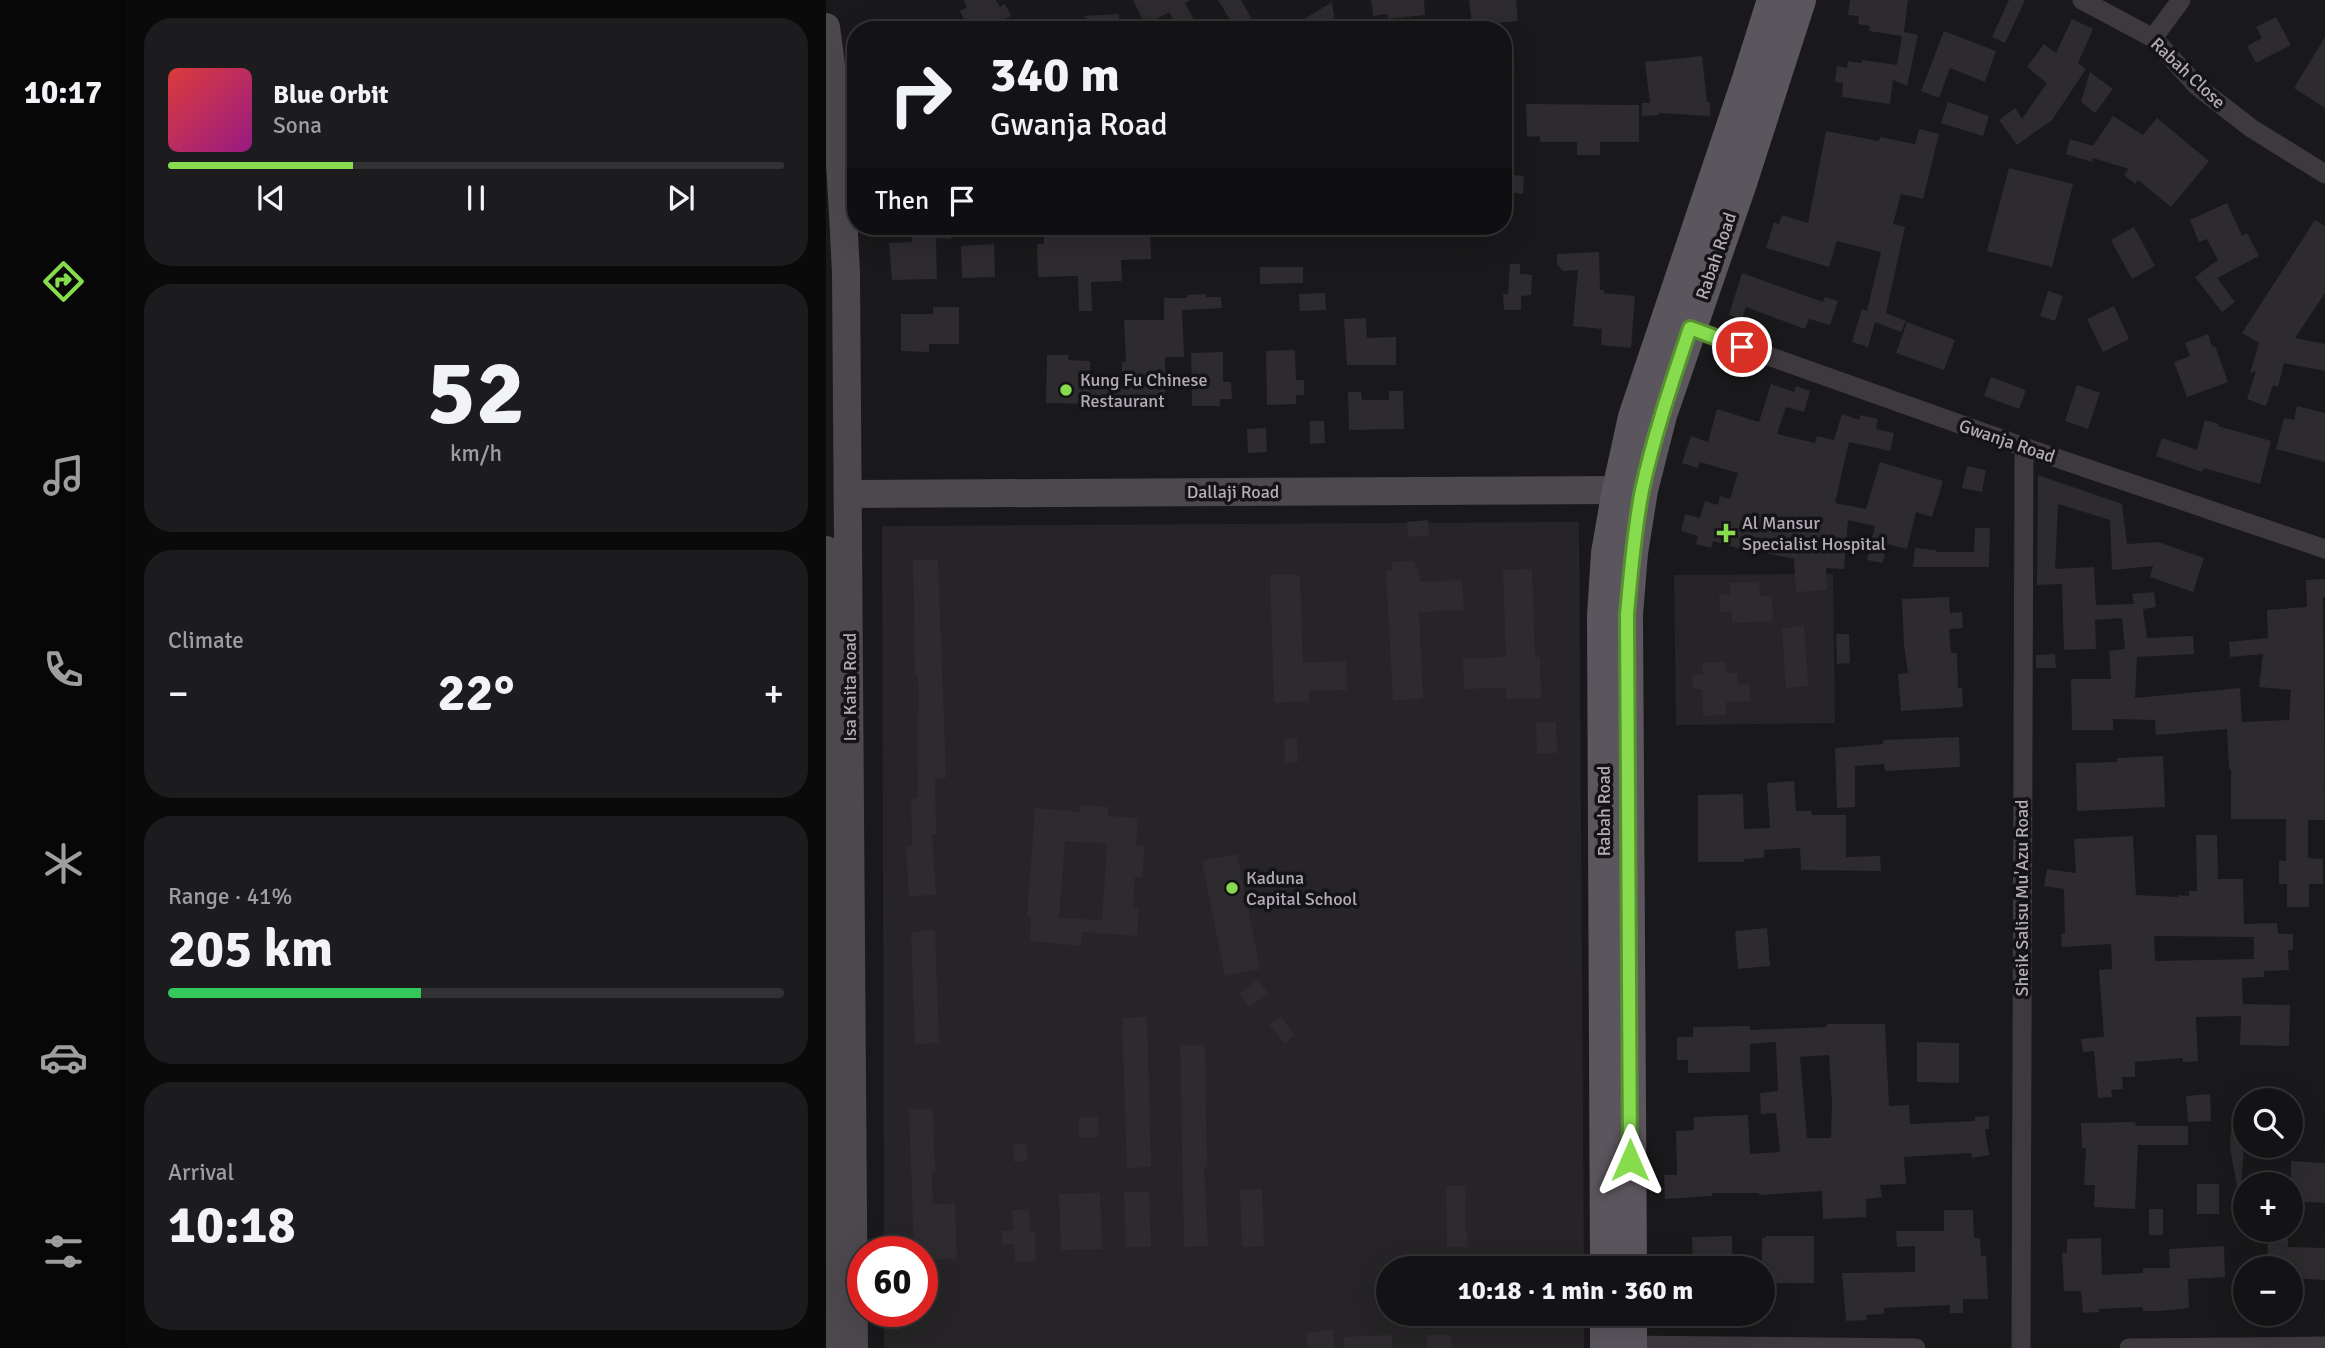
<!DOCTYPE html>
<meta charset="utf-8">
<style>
:root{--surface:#131214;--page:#1c1b1d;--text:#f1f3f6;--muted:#9d9ea0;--line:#323234;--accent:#86dc4d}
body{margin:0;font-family:Signika,sans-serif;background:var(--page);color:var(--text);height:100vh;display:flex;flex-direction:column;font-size:26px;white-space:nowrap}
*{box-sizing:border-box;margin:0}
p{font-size:23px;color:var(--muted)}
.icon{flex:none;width:38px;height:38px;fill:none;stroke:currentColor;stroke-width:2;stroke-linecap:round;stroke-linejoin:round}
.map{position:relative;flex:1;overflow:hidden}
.panel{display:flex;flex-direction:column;gap:18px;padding:18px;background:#0a0a0b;width:700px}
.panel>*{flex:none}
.guide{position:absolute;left:21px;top:21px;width:665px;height:214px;border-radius:28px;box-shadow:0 7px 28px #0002,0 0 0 2px var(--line);background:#131214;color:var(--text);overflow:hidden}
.controls{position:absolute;left:1407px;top:1088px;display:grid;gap:14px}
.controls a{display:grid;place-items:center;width:70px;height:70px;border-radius:50%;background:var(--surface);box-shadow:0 7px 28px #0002,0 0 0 2px var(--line);font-size:35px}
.speed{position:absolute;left:21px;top:1236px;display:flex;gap:14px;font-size:35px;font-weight:700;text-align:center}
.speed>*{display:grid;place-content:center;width:91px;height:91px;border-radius:50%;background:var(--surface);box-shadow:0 7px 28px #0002,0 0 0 2px var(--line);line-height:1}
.speed .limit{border:10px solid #d22;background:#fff;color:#111}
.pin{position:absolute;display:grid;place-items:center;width:60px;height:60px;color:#fff;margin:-30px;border:4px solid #fff;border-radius:50%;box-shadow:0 2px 7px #0007}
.me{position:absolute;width:77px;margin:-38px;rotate:0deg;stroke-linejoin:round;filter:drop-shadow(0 0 5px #0008)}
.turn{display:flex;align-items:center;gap:24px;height:147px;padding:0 28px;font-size:32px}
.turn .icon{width:91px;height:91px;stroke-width:2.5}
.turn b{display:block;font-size:49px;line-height:60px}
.then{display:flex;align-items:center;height:66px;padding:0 28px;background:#0003;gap:14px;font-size:26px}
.big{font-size:52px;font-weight:700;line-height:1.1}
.panel .card{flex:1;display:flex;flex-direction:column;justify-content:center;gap:10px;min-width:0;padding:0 24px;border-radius:28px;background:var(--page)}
.panel .dial{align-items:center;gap:0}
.dial b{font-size:91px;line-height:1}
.song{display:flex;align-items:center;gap:21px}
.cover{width:84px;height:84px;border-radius:10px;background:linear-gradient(135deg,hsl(0 70% 55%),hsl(310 70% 35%))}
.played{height:7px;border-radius:4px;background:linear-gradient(90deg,var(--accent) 30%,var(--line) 30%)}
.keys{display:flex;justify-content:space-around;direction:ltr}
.heat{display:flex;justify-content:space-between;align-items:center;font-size:38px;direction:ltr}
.charge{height:10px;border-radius:5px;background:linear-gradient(90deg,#34c759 41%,var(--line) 0)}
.trip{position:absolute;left:550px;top:1256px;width:399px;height:70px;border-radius:35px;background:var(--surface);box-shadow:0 7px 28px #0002,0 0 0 2px var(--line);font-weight:700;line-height:70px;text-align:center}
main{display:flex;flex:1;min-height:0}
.tabs{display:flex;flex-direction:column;width:126px;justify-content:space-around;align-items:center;background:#080708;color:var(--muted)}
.tabs .icon{width:49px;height:49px}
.tabs .current{color:var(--accent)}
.tabs b{font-size:32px;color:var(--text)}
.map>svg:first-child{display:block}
.built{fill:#262426}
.building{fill:#2d2b2d;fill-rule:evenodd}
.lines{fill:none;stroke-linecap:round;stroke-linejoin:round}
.street{stroke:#3d393e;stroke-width:19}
.secondary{stroke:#4c484e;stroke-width:28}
.primary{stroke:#5b565d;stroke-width:32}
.route-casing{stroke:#578f32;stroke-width:18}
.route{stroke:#86dc4d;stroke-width:12}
.poi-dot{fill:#86dc4d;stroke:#141315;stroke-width:2.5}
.labels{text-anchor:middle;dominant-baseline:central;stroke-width:7;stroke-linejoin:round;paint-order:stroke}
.street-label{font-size:18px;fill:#b3acb8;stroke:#141315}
.poi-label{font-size:18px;fill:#b3acb8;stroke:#141315;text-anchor:start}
</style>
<main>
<nav class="tabs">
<b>10:17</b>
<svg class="icon current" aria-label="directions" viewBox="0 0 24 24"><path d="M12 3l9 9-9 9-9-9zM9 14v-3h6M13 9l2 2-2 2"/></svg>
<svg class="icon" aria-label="music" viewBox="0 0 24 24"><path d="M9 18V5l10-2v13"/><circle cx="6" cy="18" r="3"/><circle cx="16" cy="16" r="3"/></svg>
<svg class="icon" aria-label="phone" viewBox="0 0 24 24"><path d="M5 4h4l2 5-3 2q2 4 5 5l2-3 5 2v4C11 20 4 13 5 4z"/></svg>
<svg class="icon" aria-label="climate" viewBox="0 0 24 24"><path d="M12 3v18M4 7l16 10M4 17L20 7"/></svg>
<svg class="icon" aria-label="car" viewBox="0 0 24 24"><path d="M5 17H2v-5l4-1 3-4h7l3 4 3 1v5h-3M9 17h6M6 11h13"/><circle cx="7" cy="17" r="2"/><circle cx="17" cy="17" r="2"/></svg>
<svg class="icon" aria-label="filters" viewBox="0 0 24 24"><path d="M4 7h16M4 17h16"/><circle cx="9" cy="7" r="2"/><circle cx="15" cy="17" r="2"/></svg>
</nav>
<section class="panel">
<div class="card">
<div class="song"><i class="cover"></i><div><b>Blue Orbit</b><p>Sona</p></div></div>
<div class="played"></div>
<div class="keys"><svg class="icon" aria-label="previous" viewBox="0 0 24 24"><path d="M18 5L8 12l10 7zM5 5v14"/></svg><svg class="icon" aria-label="pause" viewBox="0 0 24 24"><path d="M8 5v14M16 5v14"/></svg><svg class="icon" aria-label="next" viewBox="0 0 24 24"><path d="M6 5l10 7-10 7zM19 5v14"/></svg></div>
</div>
<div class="card dial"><b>52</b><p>km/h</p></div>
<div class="card"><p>Climate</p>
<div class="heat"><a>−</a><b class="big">22°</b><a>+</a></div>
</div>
<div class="card"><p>Range · 41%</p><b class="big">205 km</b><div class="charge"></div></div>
<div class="card"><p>Arrival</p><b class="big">10:18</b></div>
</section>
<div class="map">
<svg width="1499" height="1348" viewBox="0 0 1499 1348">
<rect width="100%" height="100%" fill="#19181a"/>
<g class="built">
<path d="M753,522L758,1269H562V1314H758V1348H58V1311H96V1251H58L56,526Z"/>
<path d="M1007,574L1009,723L850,725L848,575Z"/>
</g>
<g class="building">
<path d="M138,0H170L174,7L179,4L185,16L159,30H153L150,23L142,27L134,11L141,7Z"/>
<path d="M307,0H365L359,3L369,22L352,30L343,12L324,23L321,18L317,20Z"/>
<path d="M392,0H415L432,30H410Z"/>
<path d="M545,0H598L599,15L562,19L561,14L547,16Z"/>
<path d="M643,0H690L692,21L646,25Z"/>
<path d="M1024,0H1082L1078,32L1092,35L1081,86L1067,80L1064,104L1016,97L1017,83L1009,82L1011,66L1021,68L1022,61L1036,63V60L1071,65L1076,36L1043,31L1044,26L1032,24L1033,16L1022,15Z"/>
<path d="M1183,0H1199L1179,43L1166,37Z"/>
<path d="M506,2L510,30H460Z"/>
<path d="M293,14L294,30H282L257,16Z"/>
<path d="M1450,17L1465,45L1430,63L1421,46L1436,38L1430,27Z"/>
<path d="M1246,19L1267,29L1252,63L1260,69L1226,120L1191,145L1173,120L1189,108L1196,119L1221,83L1201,67L1218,44L1230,53Z"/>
<path d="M1118,31L1170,51L1159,82L1124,68L1113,98L1095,91Z"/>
<path d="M1499,37V108L1468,88Z"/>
<path d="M876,56L881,102H884V116L833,113V115L816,116V103H824L819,62Z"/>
<path d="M1264,72L1287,89L1269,113L1255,102Z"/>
<path d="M1122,102L1163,116L1157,136L1115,123Z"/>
<path d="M700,104L813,105V142H774V155H751V142H714V136L701,137Z"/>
<path d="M1287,116L1317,135L1331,118L1383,161L1345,207L1312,180L1309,184L1298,175L1303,169L1267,158L1266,162L1240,154L1244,139L1267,146Z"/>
<path d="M1093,129L1113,134L1097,199L1075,194L1067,224L1079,227L1060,313L1080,321L1075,332L1049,322L1042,347L1026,342L1036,309L1041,311L1055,252L1011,241L1003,267L940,248L948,222L953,224L956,215L982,223L1000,131L1053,141L1054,137L1089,144Z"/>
<path d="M1183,168L1247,184L1226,267L1161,251Z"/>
<path d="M677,174L698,176L697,194L677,192Z"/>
<path d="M1401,203L1416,236L1421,233L1433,256L1391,278L1409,302L1396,312L1369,277L1392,260L1381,239L1373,242L1364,220Z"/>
<path d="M1489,220L1499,226V293L1469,338L1499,344V371L1458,363L1452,387L1447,385L1440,406L1421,399L1430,371L1424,373L1433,343L1416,333Z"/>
<path d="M75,226H125V239L110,238L111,279L66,280L63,243L86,242V237H75Z"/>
<path d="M218,226H324L325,259L295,260L296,281L265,282L266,311H253L252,276L212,277L211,244H218Z"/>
<path d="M1308,227L1329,266L1306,279L1285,240Z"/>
<path d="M168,244L169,277L136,278L135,246Z"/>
<path d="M773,252L774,290H778V293L809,296L805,348L775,345L776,329L747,326L752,270L737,271L731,264V254Z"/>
<path d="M684,264H694V274L706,275L705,295L695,296V310H678L677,294H682Z"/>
<path d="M434,267H477V283L434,284Z"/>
<path d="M916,273L997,302L999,297L1012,301L1004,325L983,319L979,329L920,307L916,319L903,315Z"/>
<path d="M1222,291L1237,296L1229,321L1214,316Z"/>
<path d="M499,293L500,310L474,311L473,294Z"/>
<path d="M380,294V297H395L396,308L356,310L358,357H339V399H324V405L283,404V407H267V404L220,403L221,355H243L242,360L264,361V376L296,375V362H300L298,320H338V298H361V295Z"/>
<path d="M1288,306L1303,339L1277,352L1261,319Z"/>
<path d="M107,307H133V344H103V352L75,351V314H107Z"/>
<path d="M540,318L541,338L570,337V365H521L518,319Z"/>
<path d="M1081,322L1129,340L1118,370L1070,353Z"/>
<path d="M1382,334L1386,347L1389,346L1402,382L1361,397L1348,362L1364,356L1359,343Z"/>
<path d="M469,350L470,380H478V395H470V404L441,405L440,351Z"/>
<path d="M397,352V382H405L406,399H394V406H366L365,353Z"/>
<path d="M1165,377L1200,390L1193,409L1158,396Z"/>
<path d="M945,384L968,392L970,386L984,391L978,412L960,407L951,434L989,443L991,436L1008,440L1016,414L1033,420L1034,415L1052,419L1050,429L1068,433L1064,451L1023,442L1009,503L1040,509L1054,462L1117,481L1106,517L1090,512L1081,549L1061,544L1057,563L1041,560L1049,526L1022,520L1018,569L1000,568L1001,590L970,592L968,559L940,553L919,546L918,550L887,541L885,548L870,544L872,536L855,531L859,514L874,518L879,501L892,505L894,496L904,499L912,473L874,462L872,468L856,463L865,436L882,442L891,409L933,422Z"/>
<path d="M1251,385L1274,393L1262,429L1239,421Z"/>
<path d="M563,391H577L578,429L523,430L522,392H535L536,400H563Z"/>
<path d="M1471,406L1499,413V462L1450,449L1458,418L1468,420Z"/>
<path d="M1379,420L1393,424L1392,426L1445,441L1434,484L1378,468L1376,472L1330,456L1336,438L1371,450Z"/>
<path d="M484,421H498L499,443L484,444Z"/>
<path d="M440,428L441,452L422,453L421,429Z"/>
<path d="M1141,466L1160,470L1156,492L1136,488Z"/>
<path d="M1212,475L1296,504L1301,544L1332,542L1378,558L1367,592L1324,577L1327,566L1286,570L1284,520L1232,504L1229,569L1268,567L1270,605L1308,604L1306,594L1328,592L1330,607L1317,609L1321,638L1367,636L1368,654L1311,657L1309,698L1414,688L1416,722L1463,720L1465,690L1433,687L1437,654L1404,657L1403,642L1442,638L1441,610L1481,607L1480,580L1499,579V597H1497L1499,820H1482V858L1497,859V884H1483V907H1461V884H1453V860L1460,861V819H1405V769H1403L1401,729L1330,735L1329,720L1287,719V730H1246L1245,679H1285L1283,651L1299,649L1296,618L1269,620L1270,649L1238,650L1236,584L1211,585Z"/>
<path d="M602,520L603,536L582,537L581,522Z"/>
<path d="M1149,528H1164L1163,567H1087L1089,548L1110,550V552H1148Z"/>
<path d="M87,560H112L120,778L109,779L110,834H106L110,895L83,896L80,846H86L85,799L92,798L91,713H93L92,675H89Z"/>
<path d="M588,561L589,569H593L594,582L636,580L638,610L593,612L597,699L567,700L560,571L567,570L566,562Z"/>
<path d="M706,569L709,657H714L715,698L680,699V688L638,689L637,659L680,657L677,570Z"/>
<path d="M444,575H474L477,663L520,661L521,690L483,691V701L448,703Z"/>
<path d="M933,582L934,596H946L947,621L906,623L905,611L894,612L893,595H904V583Z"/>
<path d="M1123,597L1124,613L1136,612L1137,628L1123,629L1125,653H1131L1132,688H1136L1137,707L1075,711L1072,674L1082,673L1078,644L1076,599Z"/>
<path d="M978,625L982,686L960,688L956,629Z"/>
<path d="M1010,634H1023L1024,663L1011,664Z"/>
<path d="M1229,654L1230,668H1210V655Z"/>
<path d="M899,662L900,673H911L912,685L924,684V701L900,702V715L877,716L876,689H867L866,675H877L876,663Z"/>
<path d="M730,722L731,753L711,754L710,723Z"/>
<path d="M1133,737L1134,767L1059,771L1058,764L1029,766V807L1011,808L1009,748L1057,744V740Z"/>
<path d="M471,738L472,762L459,763L458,739Z"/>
<path d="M1337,756L1339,807L1251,811L1250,763L1291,762V758Z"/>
<path d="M968,781L970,811H985L986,815H1020V857L1054,856L1055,871L975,870L974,848L938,850V858L918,859V862H872V795L917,794L918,829L944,828L941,783Z"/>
<path d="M255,805L283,807L282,816L312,818L310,845L319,846L316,878L309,877L307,908H313L311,936L256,932L255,946L204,941L205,916H201L209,808L254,812ZM239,841L281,844L276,920L233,918Z"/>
<path d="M1370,835H1391L1392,879H1417L1418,924L1451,923L1452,934H1467V950H1462L1463,970L1438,971V977L1416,978L1417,1004L1464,1005L1463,1046L1414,1045L1415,1016L1370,1017L1372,1061L1357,1062V1058L1309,1062V1077H1296L1297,1089L1285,1090L1286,1097L1272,1098L1268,1051L1257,1052L1255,1039L1278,1037L1273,970L1286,969L1285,944L1236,947L1235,934H1239L1238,889L1218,886L1221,869L1250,873L1248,839L1307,836L1310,895L1352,897V895L1363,896V891H1371ZM1328,936L1428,937V959L1329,961Z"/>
<path d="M411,854L434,969L399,976L376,861Z"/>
<path d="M941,928L944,966L912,969L909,931Z"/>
<path d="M109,930L113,1043L89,1044L85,932Z"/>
<path d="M431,979L442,993L424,1007L413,994Z"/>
<path d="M454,1016L469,1035L459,1044L443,1025Z"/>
<path d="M321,1017L325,1167L301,1168L296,1018Z"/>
<path d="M1001,1024H1059L1063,1106L1083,1105L1084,1124L1149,1121V1117L1163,1116V1129H1159L1163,1155L1146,1158L1145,1153L1078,1157L1080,1184L1054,1185L1056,1197L1040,1199V1217L997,1219L996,1191L933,1195V1193H886V1196L839,1199L838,1175H851L850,1131L868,1130V1117L922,1115L924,1154L954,1152L950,1113L935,1114L934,1093L952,1091L950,1042L924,1044V1072L862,1073V1060H851V1037H867V1027L924,1026V1030L1001,1027ZM1003,1055L1006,1103L1005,1138H981L974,1057Z"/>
<path d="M1091,1042L1133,1043V1083L1091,1082Z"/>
<path d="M354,1045H379L381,1167H378L382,1246L358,1247Z"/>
<path d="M1384,1094L1385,1121L1362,1122L1360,1096Z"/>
<path d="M83,1109H107L109,1171H106L107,1204L129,1203L131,1259L96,1260V1251H88Z"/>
<path d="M253,1117H272L273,1137L253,1138Z"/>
<path d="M1309,1122L1310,1126H1362V1145H1312L1309,1209L1268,1207L1269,1185H1258L1260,1148H1256L1255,1123Z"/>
<path d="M1405,1130L1419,1132L1415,1186H1411L1404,1148Z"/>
<path d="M200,1143L202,1161L188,1162L187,1144Z"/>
<path d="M1465,1161L1499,1163V1203L1465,1201Z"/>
<rect x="1371" y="1184" width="22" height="30"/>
<path d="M620,1186H640L639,1232H641L642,1247H621Z"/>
<path d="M436,1189L438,1246L416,1247L414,1190Z"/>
<path d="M298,1192H323L325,1247H300Z"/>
<path d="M274,1193L276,1249L235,1250L233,1194Z"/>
<path d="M203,1209L204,1232H209L210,1261L189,1262L188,1244L176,1245V1231H187L186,1210Z"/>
<rect x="1323" y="1209" width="14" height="26"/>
<path d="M1118,1210H1147L1148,1238H1154L1155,1256H1160L1162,1299H1137V1313H1124V1305L1058,1308V1314L1040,1315L1041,1320L1020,1321L1016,1273L1089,1272V1246L1071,1247L1070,1231H1118Z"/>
<path d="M906,1236V1269H867L866,1237Z"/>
<path d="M940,1236H988V1283H936V1238H940Z"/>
<path d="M1275,1238L1276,1275L1317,1273V1268H1344L1343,1249L1398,1246L1399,1277L1362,1279L1363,1308L1333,1311H1317V1307L1273,1309V1312L1257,1313L1255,1291H1238L1236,1253H1241V1239Z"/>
<path d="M1442,1238L1462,1239V1247L1499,1248V1280L1465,1278V1269H1450V1260H1441Z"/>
<path d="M507,1329L509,1348H482L480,1333Z"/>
<path d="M566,1335L567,1348H518V1337Z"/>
<path d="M601,1335H625L626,1348H601Z"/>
</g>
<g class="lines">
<g class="street">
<path d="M1256,0L1327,38L1372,87L1425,128L1499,174"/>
<path d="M1327,38L1355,0"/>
<path d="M0,79L30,78"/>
<path d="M864,328L1198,447L1499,549"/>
<path d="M795,1345L1090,1348"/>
<path d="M1195,1348L1198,447"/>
<path d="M1303,1348L1499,1346"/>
</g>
<g class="secondary">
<path d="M0,27C12,109 16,191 20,273L28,1348"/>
<path d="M22,494L792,490"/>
<path d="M0,550L6,1348"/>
</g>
<g class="primary">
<path d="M780,1269L777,616L781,553L792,490L808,417L922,79L947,0"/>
<path d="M805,1269L801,614L806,553L816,490L835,415L915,183L974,0"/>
<path d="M780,1314V1348"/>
<path d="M805,1314V1348"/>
</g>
</g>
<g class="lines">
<defs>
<path id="route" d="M804,1160L801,614C805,572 808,531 816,490C828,435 846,382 864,328L916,347"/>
</defs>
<use href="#route" class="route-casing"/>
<use href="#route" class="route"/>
</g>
<g class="poi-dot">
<circle cx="240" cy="390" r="7"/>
<path d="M896.5 522.5h7v7h7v7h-7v7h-7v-7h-7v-7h7z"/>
<circle cx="406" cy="888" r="7"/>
</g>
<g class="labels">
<g class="street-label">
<text transform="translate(1362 73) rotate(43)">Rabah Close</text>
<text transform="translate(890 256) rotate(-71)">Rabah Road</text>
<text transform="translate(1181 441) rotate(19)">Gwanja Road</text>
<text x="407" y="492">Dallaji Road</text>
<text transform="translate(24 687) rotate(-90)">Isa Kaita Road</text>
<text transform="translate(778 811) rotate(-90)">Rabah Road</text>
<text transform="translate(1196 898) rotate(-90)">Sheik Salisu Mu'Azu Road</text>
</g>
<g class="poi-label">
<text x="254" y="380">Kung Fu Chinese<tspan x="254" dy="21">Restaurant</tspan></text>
<text x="916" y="523">Al Mansur<tspan x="916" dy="21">Specialist Hospital</tspan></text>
<text x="420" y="878">Kaduna<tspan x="420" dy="21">Capital School</tspan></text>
</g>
</g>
</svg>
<div class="controls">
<a><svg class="icon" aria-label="search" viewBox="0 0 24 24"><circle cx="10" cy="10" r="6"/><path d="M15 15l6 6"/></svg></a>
<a>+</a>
<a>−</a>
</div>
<div class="speed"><div class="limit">60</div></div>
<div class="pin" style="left:916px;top:347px;background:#d93025"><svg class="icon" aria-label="arrive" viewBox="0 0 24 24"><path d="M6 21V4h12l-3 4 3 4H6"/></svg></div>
<svg class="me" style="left:804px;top:1160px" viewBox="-20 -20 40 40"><path d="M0-17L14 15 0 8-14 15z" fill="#86dc4d" stroke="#fff" stroke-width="4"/></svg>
<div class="trip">10:18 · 1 min · 360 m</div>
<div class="guide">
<div class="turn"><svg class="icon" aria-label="right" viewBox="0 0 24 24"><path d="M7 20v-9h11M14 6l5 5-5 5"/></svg><div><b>340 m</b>Gwanja Road</div></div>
<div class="then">Then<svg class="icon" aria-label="arrive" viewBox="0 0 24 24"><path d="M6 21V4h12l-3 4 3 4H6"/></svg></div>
</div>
</div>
</main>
